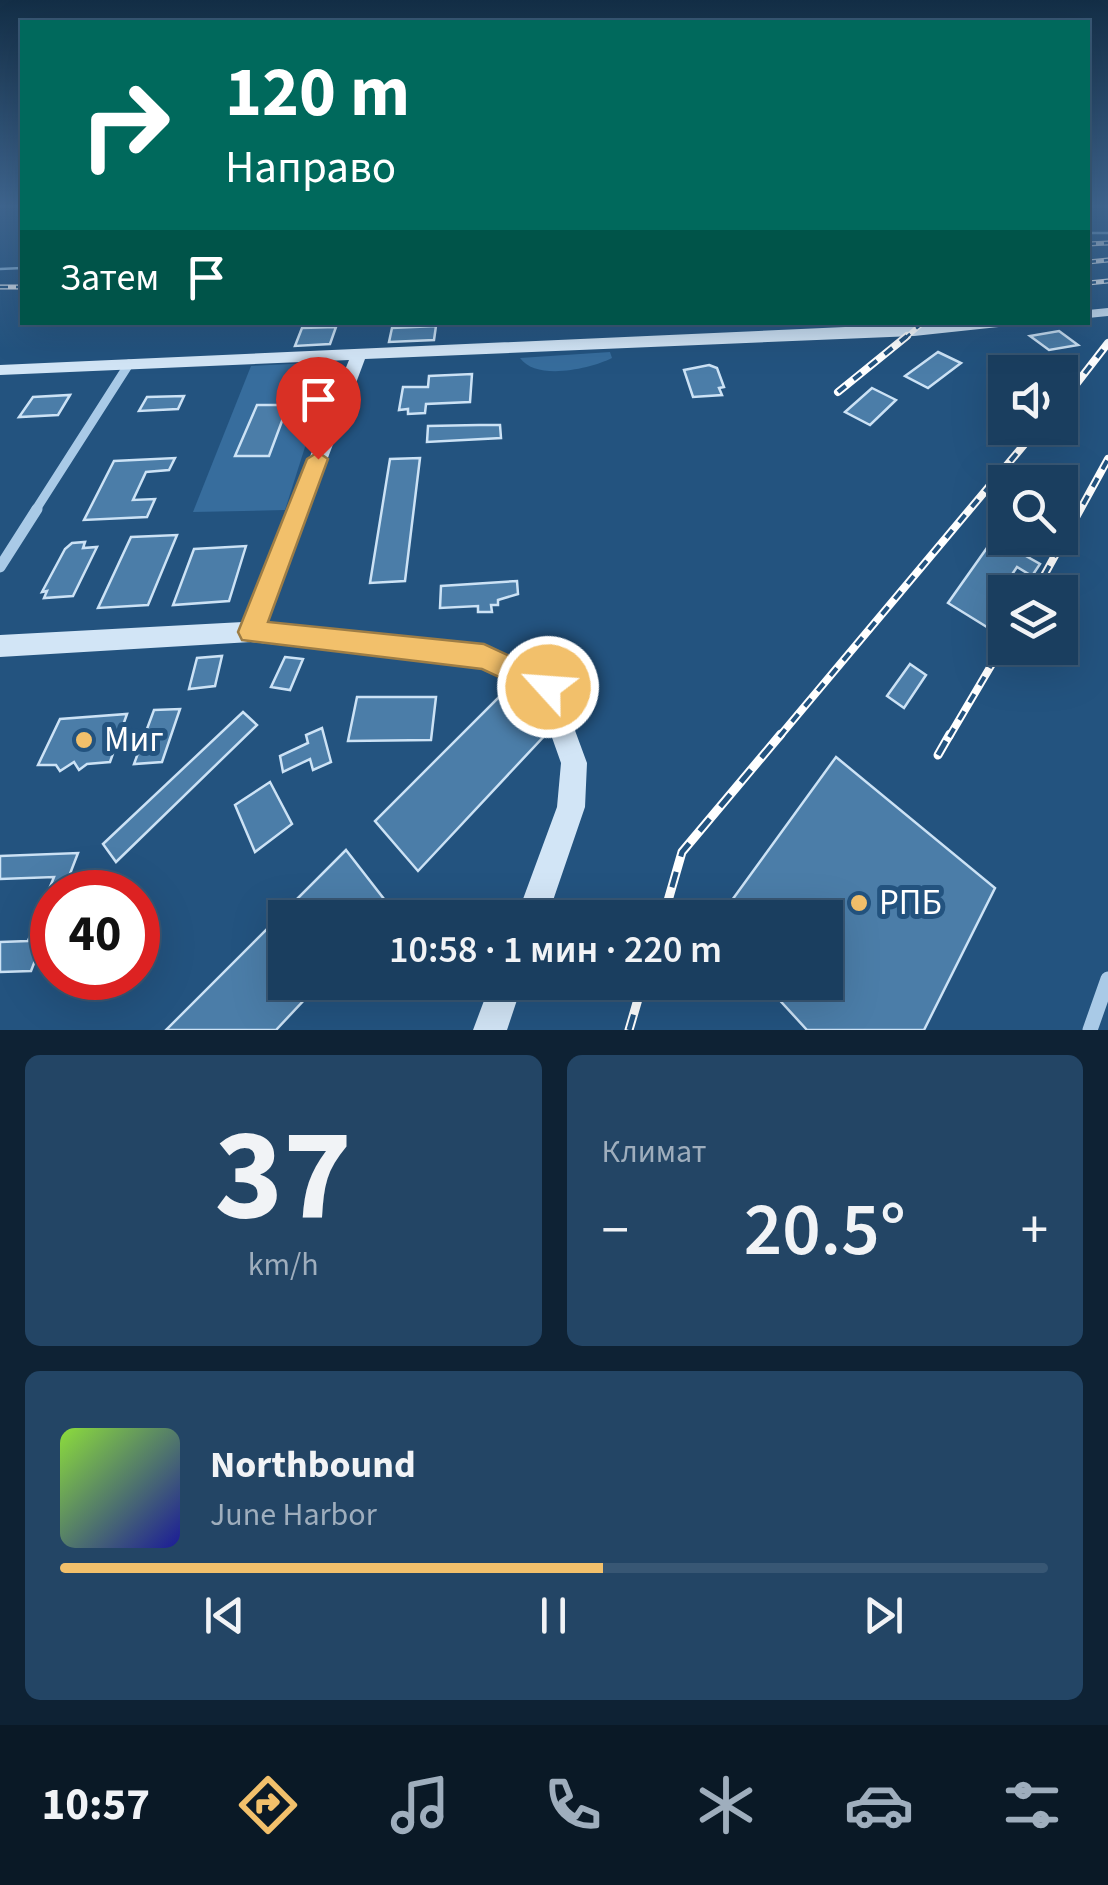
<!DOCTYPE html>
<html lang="ru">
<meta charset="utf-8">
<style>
:root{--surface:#1a3e5f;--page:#234565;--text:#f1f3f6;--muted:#9faebd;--line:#385774;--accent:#f2c06b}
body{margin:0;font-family:"Source Sans 3",sans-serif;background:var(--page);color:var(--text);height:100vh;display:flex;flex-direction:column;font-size:38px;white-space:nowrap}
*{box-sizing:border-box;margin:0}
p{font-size:32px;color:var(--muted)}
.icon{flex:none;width:55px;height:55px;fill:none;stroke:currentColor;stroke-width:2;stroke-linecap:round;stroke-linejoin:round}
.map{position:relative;height:1030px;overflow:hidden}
.panel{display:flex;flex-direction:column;gap:25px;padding:25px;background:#0e2234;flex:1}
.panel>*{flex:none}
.guide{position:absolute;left:20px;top:20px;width:1070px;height:305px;border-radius:0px;box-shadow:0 10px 40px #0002,0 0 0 2px var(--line);background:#00695c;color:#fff;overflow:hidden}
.tools{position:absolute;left:988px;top:355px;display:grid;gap:20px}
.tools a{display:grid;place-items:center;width:90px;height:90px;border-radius:0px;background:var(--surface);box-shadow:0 10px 40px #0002,0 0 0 2px var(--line);font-size:50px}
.speed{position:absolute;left:30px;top:870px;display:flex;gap:20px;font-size:50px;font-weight:700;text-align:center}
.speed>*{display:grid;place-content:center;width:130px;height:130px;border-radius:50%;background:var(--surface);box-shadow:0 10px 40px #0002,0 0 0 2px var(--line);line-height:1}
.speed .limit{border:15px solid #d22;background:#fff;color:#111}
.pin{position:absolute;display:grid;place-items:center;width:85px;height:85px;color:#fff;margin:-102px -42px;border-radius:50% 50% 50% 0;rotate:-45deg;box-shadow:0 0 10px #0007}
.pin .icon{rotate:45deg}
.me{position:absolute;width:110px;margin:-55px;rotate:296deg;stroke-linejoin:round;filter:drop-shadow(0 0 8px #0008)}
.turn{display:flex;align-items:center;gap:35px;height:210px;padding:0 40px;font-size:45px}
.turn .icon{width:130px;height:130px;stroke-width:2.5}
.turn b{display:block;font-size:70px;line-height:85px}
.then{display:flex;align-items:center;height:95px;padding:0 40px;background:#0003;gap:20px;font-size:38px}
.big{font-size:75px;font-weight:600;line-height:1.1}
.panel .tile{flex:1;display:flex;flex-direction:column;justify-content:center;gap:15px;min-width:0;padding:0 35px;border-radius:15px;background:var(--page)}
.panel .dial{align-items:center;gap:0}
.dial b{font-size:130px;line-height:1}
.song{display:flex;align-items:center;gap:30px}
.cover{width:120px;height:120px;border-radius:15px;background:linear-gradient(135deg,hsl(90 70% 55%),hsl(240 70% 35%))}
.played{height:10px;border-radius:5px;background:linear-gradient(90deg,var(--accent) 55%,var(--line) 55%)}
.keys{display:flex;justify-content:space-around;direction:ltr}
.heat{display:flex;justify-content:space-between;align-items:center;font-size:55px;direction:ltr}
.panel .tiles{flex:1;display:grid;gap:25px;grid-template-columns:1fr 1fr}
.tile:last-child{grid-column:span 2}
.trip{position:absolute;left:268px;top:900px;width:575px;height:100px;border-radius:0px;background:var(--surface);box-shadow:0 10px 40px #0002,0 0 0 2px var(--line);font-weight:600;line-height:100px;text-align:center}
.tab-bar{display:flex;height:160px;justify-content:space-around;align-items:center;background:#0a1926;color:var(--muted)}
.tab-bar .icon{width:70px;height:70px}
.tab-bar .selected{color:var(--accent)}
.tab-bar b{font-size:45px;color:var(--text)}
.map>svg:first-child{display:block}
.green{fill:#376d9d}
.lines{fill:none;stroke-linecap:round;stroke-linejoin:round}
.stream{stroke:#9dc6e8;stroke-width:2.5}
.building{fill:#4b7da8;stroke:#cce2f5;stroke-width:2.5}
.street-far2{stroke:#a9cae7;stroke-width:9}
.street-far1{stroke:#a9cae7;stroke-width:11}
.street{stroke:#a9cae7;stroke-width:15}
.secondary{fill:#d2e5f6;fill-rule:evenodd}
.rail-far2-casing{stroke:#fff;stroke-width:5}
.rail-far1-casing{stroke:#fff;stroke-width:8}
.rail-casing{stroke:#fff;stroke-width:9}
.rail-far2{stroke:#23537f;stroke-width:2.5;stroke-dasharray:8;stroke-linecap:butt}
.rail-far1{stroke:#23537f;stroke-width:4;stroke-dasharray:10;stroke-linecap:butt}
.rail{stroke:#23537f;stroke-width:5;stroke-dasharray:16;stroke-linecap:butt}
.route{fill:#f2c06b;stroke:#9d7d46;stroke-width:2.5}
.poi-dot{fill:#f2c06b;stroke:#23537f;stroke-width:4}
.labels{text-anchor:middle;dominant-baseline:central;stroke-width:10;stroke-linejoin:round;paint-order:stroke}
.near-poi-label{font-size:35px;fill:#fff;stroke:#23537f;text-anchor:start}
</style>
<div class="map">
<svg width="1108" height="1030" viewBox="0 0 1108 1030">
<rect width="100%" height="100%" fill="#23537f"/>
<g class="green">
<path d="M610,352L612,358C590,369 536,381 520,358Z"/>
<path d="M332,362L285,510L193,512L251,366Z"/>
</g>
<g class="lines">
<g class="stream">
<path d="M1088,233H1108"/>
<path d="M0,269L22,268"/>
</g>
</g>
<g class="building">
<path d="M436,326L434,340L389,342L392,328Z"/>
<path d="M336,327L330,344L295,346L302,328Z"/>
<path d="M1059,331L1078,345L1049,350L1030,336Z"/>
<path d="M938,352L961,363L928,388L905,376Z"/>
<path d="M709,365L717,368L724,387L719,388L722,395L693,397L684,370Z"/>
<path d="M472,374L470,402L426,404L425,413L408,414V409L399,410L403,387H428L429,376Z"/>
<path d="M872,388L896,400L870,425L845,412Z"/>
<path d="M70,395L58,415L19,417L33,397Z"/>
<path d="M184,396L178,409L139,411L147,397Z"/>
<path d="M257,405H288L269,456H235Z"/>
<path d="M479,425H500L501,438L427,442L428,426Z"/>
<path d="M175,458L169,470L146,472L133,500L155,499L147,517L84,520L114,461Z"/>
<path d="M420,458L405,581L370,583L390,459Z"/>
<path d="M177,535L148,605L98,608L131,537Z"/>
<path d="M994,538L1040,564L1032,576L1017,567L1003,588L1005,616L995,632L948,603Z"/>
<path d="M85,542L83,548L97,547L73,596L44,598L47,591L42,592L65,549L72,543Z"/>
<path d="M246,546L229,601L173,605L194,549Z"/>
<path d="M517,581L518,594L498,600V605H491L492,612H478V606L440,608L441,586Z"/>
<path d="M222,656L215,686L189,689L197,658Z"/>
<path d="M285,657L303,659L290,690L271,687Z"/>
<path d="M910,664L926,675L904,708L887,696Z"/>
<path d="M504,692L547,733L418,871L375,821Z"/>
<path d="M357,697H436L431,740L348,741Z"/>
<path d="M180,709L162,762L134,764L154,710Z"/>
<path d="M243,712L257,725L116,862L103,844Z"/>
<path d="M127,714L110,762L87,764L79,770L74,762L60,771L56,765H38L60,719Z"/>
<path d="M322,728L331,762L313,770L310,759L283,772L280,756L308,743L306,735Z"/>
<path d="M836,757L995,888L924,1030H807L763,982H825V918H719Z"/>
<path d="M270,782L292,824L255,852L235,805Z"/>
<path d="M346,850L391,908L382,918H285V982H321L276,1030H166Z"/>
<path d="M78,853L63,892H52V917L31,971L0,972V942L28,941L54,877L0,879V856Z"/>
</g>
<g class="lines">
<path class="street-far2" d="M35,511L129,364"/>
<path class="street-far1" d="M0,567L37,509"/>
<path class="street" d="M1090,1030L1108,979"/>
<g class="secondary">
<path d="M1108,308V316L1088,318V310Z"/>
<path d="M956,322H1015L1008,326L914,336L365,359L266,623L485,646L556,679L587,763L585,807L547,918H516L557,807L561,763L537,695L483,668L251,642L0,657V635L243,622L349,360L0,375V365Z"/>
<path d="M491,982H523L507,1030H473Z"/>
</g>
<defs>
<g id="rail-far2">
<path d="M1088,244L1108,243"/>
<path d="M1088,262L1108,260"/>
<path d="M1088,283L1108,281"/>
<path d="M0,287H22"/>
<path d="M904,339L924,322"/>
</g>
<g id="rail-far1">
<path d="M838,392L907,336"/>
<path d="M1060,405L1108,343"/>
<path d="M1035,592L1108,459"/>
<path d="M779,737L1038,428"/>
<path d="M949,737L1005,642"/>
</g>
<g id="rail">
<path d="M938,755L950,734"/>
<path d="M663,918L682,852L781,734"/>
<path d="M629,1030L643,982"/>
</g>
</defs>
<use href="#rail-far2" class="rail-far2-casing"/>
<use href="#rail-far1" class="rail-far1-casing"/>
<use href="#rail" class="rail-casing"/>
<use href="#rail-far2" class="rail-far2"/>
<use href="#rail-far1" class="rail-far1"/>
<use href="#rail" class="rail"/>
</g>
<linearGradient id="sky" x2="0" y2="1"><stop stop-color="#132e46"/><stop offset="0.59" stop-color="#3f6690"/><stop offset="1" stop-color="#3f6690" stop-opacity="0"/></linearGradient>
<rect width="1108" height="349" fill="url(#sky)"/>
<path class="route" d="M318,452L328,459L268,622L484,644L557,678L562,687L557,696L548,700L482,669L242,640L238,632L307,459Z"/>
<g class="poi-dot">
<circle cx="84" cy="740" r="10"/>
<circle cx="859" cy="903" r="10"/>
</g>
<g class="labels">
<g class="near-poi-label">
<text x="104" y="740">Миг</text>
<text x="879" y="903">РПБ</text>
</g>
</g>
</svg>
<div class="tools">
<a><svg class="icon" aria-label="sound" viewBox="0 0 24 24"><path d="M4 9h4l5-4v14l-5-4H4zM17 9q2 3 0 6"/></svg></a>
<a><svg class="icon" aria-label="search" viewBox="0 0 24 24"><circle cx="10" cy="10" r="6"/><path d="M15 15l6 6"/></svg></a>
<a><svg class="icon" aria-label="layers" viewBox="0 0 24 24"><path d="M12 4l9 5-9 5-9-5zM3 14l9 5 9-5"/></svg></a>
</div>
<div class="speed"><div class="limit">40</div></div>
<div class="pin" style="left:318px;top:459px;background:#d93025"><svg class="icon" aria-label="arrive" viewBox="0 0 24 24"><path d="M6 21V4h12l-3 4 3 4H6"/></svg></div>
<svg class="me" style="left:548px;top:687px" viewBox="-20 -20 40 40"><circle r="17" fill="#f2c06b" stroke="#fff" stroke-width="3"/><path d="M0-11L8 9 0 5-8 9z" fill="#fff"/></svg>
<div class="trip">10:58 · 1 мин · 220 m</div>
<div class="guide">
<div class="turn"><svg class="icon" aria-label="right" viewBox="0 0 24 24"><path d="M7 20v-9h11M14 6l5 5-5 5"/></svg><div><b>120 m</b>Направо</div></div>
<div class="then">Затем<svg class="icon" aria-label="arrive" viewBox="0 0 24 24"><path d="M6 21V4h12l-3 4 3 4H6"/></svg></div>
</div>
</div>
<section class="panel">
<div class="tiles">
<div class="tile dial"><b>37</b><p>km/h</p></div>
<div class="tile"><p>Климат</p>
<div class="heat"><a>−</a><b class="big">20.5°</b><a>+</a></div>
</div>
<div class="tile">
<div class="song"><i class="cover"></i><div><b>Northbound</b><p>June Harbor</p></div></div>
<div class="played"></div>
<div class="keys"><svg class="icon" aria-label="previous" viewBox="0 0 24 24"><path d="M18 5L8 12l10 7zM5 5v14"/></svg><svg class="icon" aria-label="pause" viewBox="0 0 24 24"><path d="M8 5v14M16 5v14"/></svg><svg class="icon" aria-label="next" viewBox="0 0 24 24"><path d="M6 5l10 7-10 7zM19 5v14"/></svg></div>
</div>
</div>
</section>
<nav class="tab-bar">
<b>10:57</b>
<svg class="icon selected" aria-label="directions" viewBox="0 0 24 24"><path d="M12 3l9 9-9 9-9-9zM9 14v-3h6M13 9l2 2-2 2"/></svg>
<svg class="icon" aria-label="music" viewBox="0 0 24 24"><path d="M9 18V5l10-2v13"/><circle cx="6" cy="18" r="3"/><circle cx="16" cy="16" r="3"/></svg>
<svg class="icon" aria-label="phone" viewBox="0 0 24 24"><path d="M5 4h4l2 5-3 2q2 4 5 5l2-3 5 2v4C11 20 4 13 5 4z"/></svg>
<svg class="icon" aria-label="climate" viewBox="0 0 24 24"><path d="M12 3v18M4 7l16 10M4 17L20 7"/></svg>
<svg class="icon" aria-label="car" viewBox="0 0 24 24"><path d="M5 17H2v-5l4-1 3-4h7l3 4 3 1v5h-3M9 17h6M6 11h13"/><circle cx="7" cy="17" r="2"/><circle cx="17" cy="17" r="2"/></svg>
<svg class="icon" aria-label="filters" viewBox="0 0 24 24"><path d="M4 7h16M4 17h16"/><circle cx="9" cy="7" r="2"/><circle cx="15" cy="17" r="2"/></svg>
</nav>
